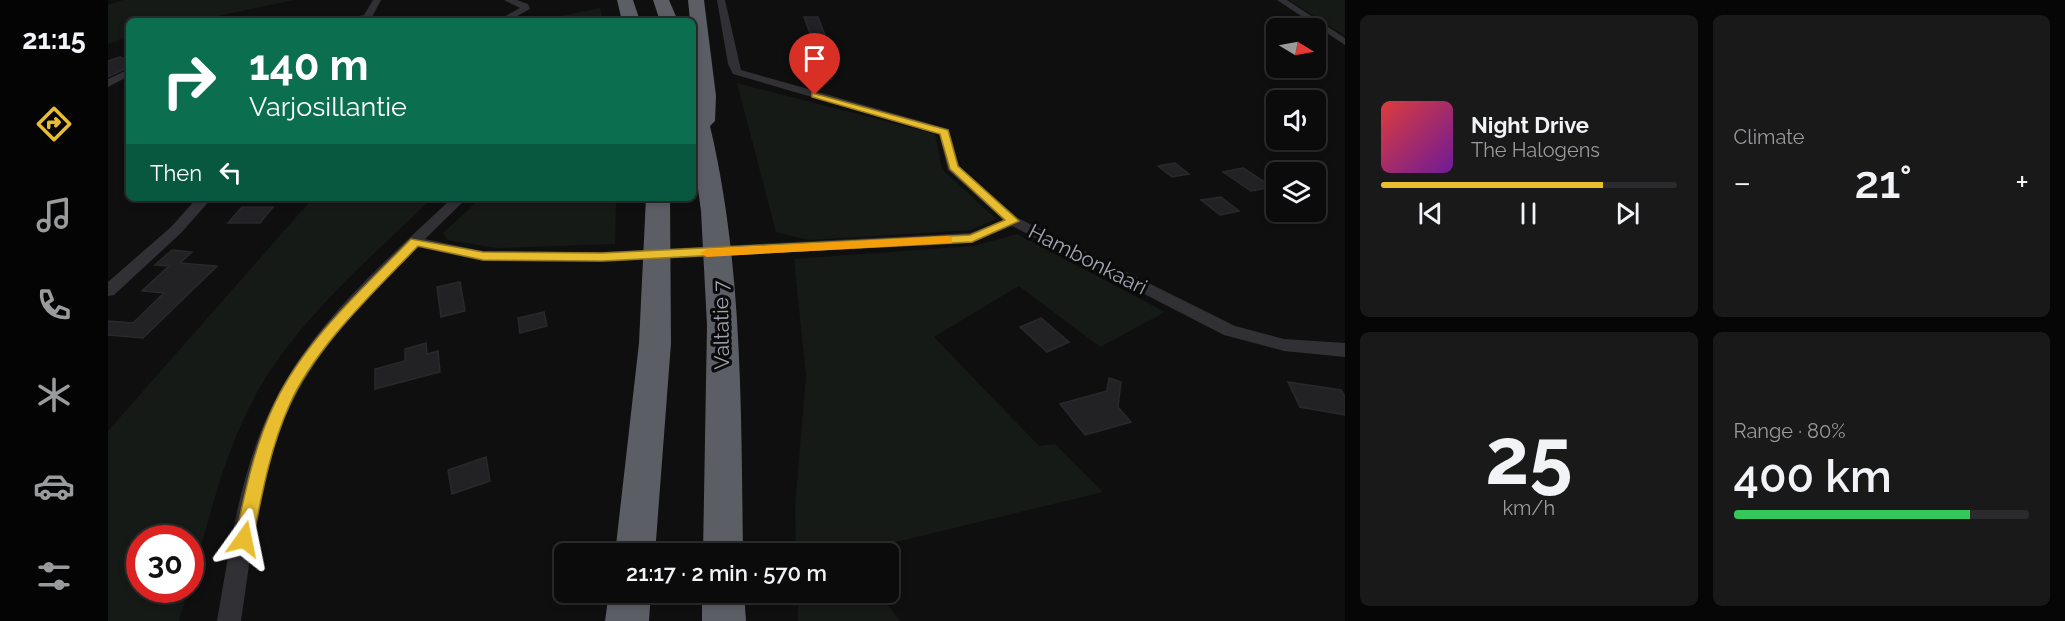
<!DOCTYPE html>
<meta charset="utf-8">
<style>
:root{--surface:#0b0b0c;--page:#19191a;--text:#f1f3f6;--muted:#9a9b9d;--line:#2b2b2d;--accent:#e8bd2f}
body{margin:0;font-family:Raleway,sans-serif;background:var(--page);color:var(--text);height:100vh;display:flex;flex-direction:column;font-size:22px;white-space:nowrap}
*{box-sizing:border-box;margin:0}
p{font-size:20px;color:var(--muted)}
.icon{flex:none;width:33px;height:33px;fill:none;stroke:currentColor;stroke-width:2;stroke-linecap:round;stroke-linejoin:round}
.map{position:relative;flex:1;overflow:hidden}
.sheet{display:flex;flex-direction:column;gap:15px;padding:15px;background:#060607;width:720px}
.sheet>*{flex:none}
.top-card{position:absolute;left:18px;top:18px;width:570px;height:183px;border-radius:9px;box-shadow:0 3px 9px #0003,0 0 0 2px var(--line);background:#0b6e4f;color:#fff;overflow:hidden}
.needle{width:39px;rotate:100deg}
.buttons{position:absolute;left:1158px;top:18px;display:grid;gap:12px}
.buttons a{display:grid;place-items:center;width:60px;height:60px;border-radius:9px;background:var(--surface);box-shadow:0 3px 9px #0003,0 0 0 2px var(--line);font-size:30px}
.speed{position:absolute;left:18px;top:525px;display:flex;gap:12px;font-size:30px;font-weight:700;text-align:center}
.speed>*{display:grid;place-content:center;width:78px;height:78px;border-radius:50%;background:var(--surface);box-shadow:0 3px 9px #0003,0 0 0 2px var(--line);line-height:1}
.speed .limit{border:9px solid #d22;background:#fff;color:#111}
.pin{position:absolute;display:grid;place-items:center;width:51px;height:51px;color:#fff;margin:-62px -26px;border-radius:50% 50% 50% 0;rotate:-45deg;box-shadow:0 0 6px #0007}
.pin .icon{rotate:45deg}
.me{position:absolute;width:66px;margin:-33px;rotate:12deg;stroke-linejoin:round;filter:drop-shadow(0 0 4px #0008)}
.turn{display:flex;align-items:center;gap:21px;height:126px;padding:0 24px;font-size:27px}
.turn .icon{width:78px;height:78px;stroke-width:2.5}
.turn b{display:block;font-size:42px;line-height:51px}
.then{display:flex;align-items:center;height:57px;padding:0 24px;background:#0003;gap:12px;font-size:22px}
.big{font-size:45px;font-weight:600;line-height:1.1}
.sheet .card{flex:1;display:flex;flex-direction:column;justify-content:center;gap:9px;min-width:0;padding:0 21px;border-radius:9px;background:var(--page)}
.sheet .dial{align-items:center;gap:0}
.dial b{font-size:78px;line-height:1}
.song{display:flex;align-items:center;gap:18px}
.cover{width:72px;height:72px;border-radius:9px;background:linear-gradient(135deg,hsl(0 70% 55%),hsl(280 70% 35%))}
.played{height:6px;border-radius:3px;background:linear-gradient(90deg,var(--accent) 75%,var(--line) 75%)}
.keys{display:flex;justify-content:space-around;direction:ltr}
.heat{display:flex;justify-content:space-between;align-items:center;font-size:33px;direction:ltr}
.charge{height:9px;border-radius:4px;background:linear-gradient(90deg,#34c759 80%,var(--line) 0)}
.sheet .tiles{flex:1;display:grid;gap:15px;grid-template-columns:repeat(2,1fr)}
.trip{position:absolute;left:446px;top:543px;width:345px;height:60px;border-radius:9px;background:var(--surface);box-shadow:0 3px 9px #0003,0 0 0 2px var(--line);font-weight:600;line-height:60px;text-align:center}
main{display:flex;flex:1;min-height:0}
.tab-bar{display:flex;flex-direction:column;width:108px;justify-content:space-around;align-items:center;background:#040405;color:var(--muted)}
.tab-bar .icon{width:42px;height:42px}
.tab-bar .selected{color:var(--accent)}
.tab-bar b{font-size:27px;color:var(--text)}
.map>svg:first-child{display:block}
.green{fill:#161a17}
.building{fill:#222224;stroke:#29292c;stroke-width:1.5}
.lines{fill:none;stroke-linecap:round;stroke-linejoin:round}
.minor{fill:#303035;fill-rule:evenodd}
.motorway{fill:#5c5e66;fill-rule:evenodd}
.route{fill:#e8bd2f;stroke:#977b1f;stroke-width:1.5}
.slow{fill:#f59e0b}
.labels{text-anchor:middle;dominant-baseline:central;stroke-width:6;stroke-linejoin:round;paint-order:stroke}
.street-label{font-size:21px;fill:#a0a4b0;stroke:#0a0a0b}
</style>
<main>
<nav class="tab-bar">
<b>21:15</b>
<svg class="icon selected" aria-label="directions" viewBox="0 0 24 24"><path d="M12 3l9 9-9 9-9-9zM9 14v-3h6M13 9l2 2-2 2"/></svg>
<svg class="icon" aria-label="music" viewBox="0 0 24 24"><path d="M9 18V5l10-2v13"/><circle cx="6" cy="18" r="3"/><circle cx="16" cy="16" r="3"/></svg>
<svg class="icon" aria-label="phone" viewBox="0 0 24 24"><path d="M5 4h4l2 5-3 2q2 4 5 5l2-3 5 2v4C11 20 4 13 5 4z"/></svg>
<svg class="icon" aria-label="climate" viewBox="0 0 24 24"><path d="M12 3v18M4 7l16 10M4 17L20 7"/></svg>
<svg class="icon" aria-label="car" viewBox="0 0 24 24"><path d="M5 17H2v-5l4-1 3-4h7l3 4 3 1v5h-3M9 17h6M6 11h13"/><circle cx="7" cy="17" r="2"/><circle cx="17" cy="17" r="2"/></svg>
<svg class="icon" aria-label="filters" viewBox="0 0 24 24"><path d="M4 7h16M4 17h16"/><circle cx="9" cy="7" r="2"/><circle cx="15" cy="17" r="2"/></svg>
</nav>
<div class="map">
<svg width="1237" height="621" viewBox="0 0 1237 621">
<rect width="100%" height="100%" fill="#0f0f10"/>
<g class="green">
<path d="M15,0H186L86,21H21V37L0,44V5Z"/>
<path d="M1181,0H1237V36Z"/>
<path d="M492,8L495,21H428Z"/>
<path d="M629,83L827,134L834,169L888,219L863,230L701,240L668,232Z"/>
<path d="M205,198H324C261,260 181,326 142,406C114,461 100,523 83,582L82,538H32V590H80L71,621H0V431Z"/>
<path d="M373,198H438L454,202L456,198H508L507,244L389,248L340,240L335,233Z"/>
<path d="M909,234L1057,312L992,347L911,286L826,337L931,446L947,444L995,492L743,553H688L687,507L698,376L686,259L866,246Z"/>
<path d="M690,593H771L792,621H690Z"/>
</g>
<g class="building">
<path d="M696,17H710L717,35L703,36Z"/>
<path d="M12,57L21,61V67L0,77V61Z"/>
<path d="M1067,163L1081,174L1064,177L1050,166Z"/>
<path d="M1135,168L1164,187L1143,191L1115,172Z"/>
<path d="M1113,197L1131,211L1112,215L1093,200Z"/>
<path d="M134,207H165L152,223H120Z"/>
<path d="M64,250L84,252L72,263L109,266L35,338L0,335V321L25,323L56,293L34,291L61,266L47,265Z"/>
<path d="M352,282L357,311L333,317L329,287Z"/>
<path d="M436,312L439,326L412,333L410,318Z"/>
<path d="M933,318L961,342L939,352L912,327Z"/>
<path d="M318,343L319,354L330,351L332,372L267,389V369L297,361V349Z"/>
<path d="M1001,378L1013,382L1010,407L1023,422L977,435L952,404L999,391Z"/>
<path d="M1180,382L1233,390L1237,397V415L1192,407Z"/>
<path d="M378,457L382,481L344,494L340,470Z"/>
</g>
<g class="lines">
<g class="minor">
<path d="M265,0H273L262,21H226L256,15Z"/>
<path d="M396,0H409L420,4L422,9L400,21H388L412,8Z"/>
<path d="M609,0H617L633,70L841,129L851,166L910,218L1127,326L1176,339L1237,343V357L1176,351L1116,335L904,226L864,243L494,262L375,261L309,247C262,294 214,343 184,403C151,469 144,549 133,621H109C122,547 132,469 166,402C207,320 279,260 344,198H359L317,239L375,251L494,252L862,233L895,220L840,170L831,134L625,74L620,64Z"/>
<path d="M1169,0H1179L1237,38V45Z"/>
<path d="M21,69V76L0,87V79Z"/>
<path d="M89,198H104L73,233L6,295L0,296V282L63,227Z"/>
</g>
<g class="motorway">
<path d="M509,0H525L532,21H514Z"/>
<path d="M545,0H561L570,21H552Z"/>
<path d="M580,0H596L608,96L607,121L602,126C635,266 633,411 635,554H595L599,325L593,211L585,152V92H588L585,21H582Z"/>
<path d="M538,198H562L563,343L547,554H507L531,343Z"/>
<path d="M501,592H543L541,621H497Z"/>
<path d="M594,592H636L638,621H594Z"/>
</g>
</g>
<path class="route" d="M704,93L840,130L850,166L911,221L864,242L494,261L375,260L310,246C266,292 206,348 181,406C162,449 154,494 145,539L142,545L136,547L129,545L127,539C137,493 146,446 167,403C197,340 254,289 303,239L375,252L494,253L862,235L897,220L842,169L832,134L704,97Z"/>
<path class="slow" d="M839,236L844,237V243L599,257L592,253L599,249Z"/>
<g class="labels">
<g class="street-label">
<text transform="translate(980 259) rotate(27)">Hambonkaari</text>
<text transform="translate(613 325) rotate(-91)">Valtatie 7</text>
</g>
</g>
</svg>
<div class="buttons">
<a><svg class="needle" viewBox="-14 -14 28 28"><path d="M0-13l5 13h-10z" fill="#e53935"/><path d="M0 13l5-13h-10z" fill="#9a9b9d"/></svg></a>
<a><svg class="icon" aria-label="sound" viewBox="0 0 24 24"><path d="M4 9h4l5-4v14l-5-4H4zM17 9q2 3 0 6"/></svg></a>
<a><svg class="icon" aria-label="layers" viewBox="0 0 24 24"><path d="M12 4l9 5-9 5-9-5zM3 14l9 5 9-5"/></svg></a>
</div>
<div class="speed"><div class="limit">30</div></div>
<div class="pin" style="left:707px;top:95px;background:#d93025"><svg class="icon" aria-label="arrive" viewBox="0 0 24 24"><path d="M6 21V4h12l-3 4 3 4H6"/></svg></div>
<svg class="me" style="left:136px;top:539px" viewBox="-20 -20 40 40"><path d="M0-17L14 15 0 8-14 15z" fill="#e8bd2f" stroke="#fff" stroke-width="4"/></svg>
<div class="trip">21:17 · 2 min · 570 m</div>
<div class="top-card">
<div class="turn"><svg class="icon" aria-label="right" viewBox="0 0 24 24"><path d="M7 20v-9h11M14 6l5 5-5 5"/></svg><div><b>140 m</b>Varjosillantie</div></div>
<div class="then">Then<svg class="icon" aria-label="left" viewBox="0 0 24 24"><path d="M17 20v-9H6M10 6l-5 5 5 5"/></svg></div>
</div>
</div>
<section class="sheet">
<div class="tiles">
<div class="card">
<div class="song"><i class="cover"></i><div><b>Night Drive</b><p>The Halogens</p></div></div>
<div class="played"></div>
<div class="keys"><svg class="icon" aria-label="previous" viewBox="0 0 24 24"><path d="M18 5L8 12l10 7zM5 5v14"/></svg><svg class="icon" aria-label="pause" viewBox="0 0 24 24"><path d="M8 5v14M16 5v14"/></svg><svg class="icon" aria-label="next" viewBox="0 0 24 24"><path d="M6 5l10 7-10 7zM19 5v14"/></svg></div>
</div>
<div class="card"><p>Climate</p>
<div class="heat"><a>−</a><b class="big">21°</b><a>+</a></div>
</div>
<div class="card dial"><b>25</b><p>km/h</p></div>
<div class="card"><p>Range · 80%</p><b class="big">400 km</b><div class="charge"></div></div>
</div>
</section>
</main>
